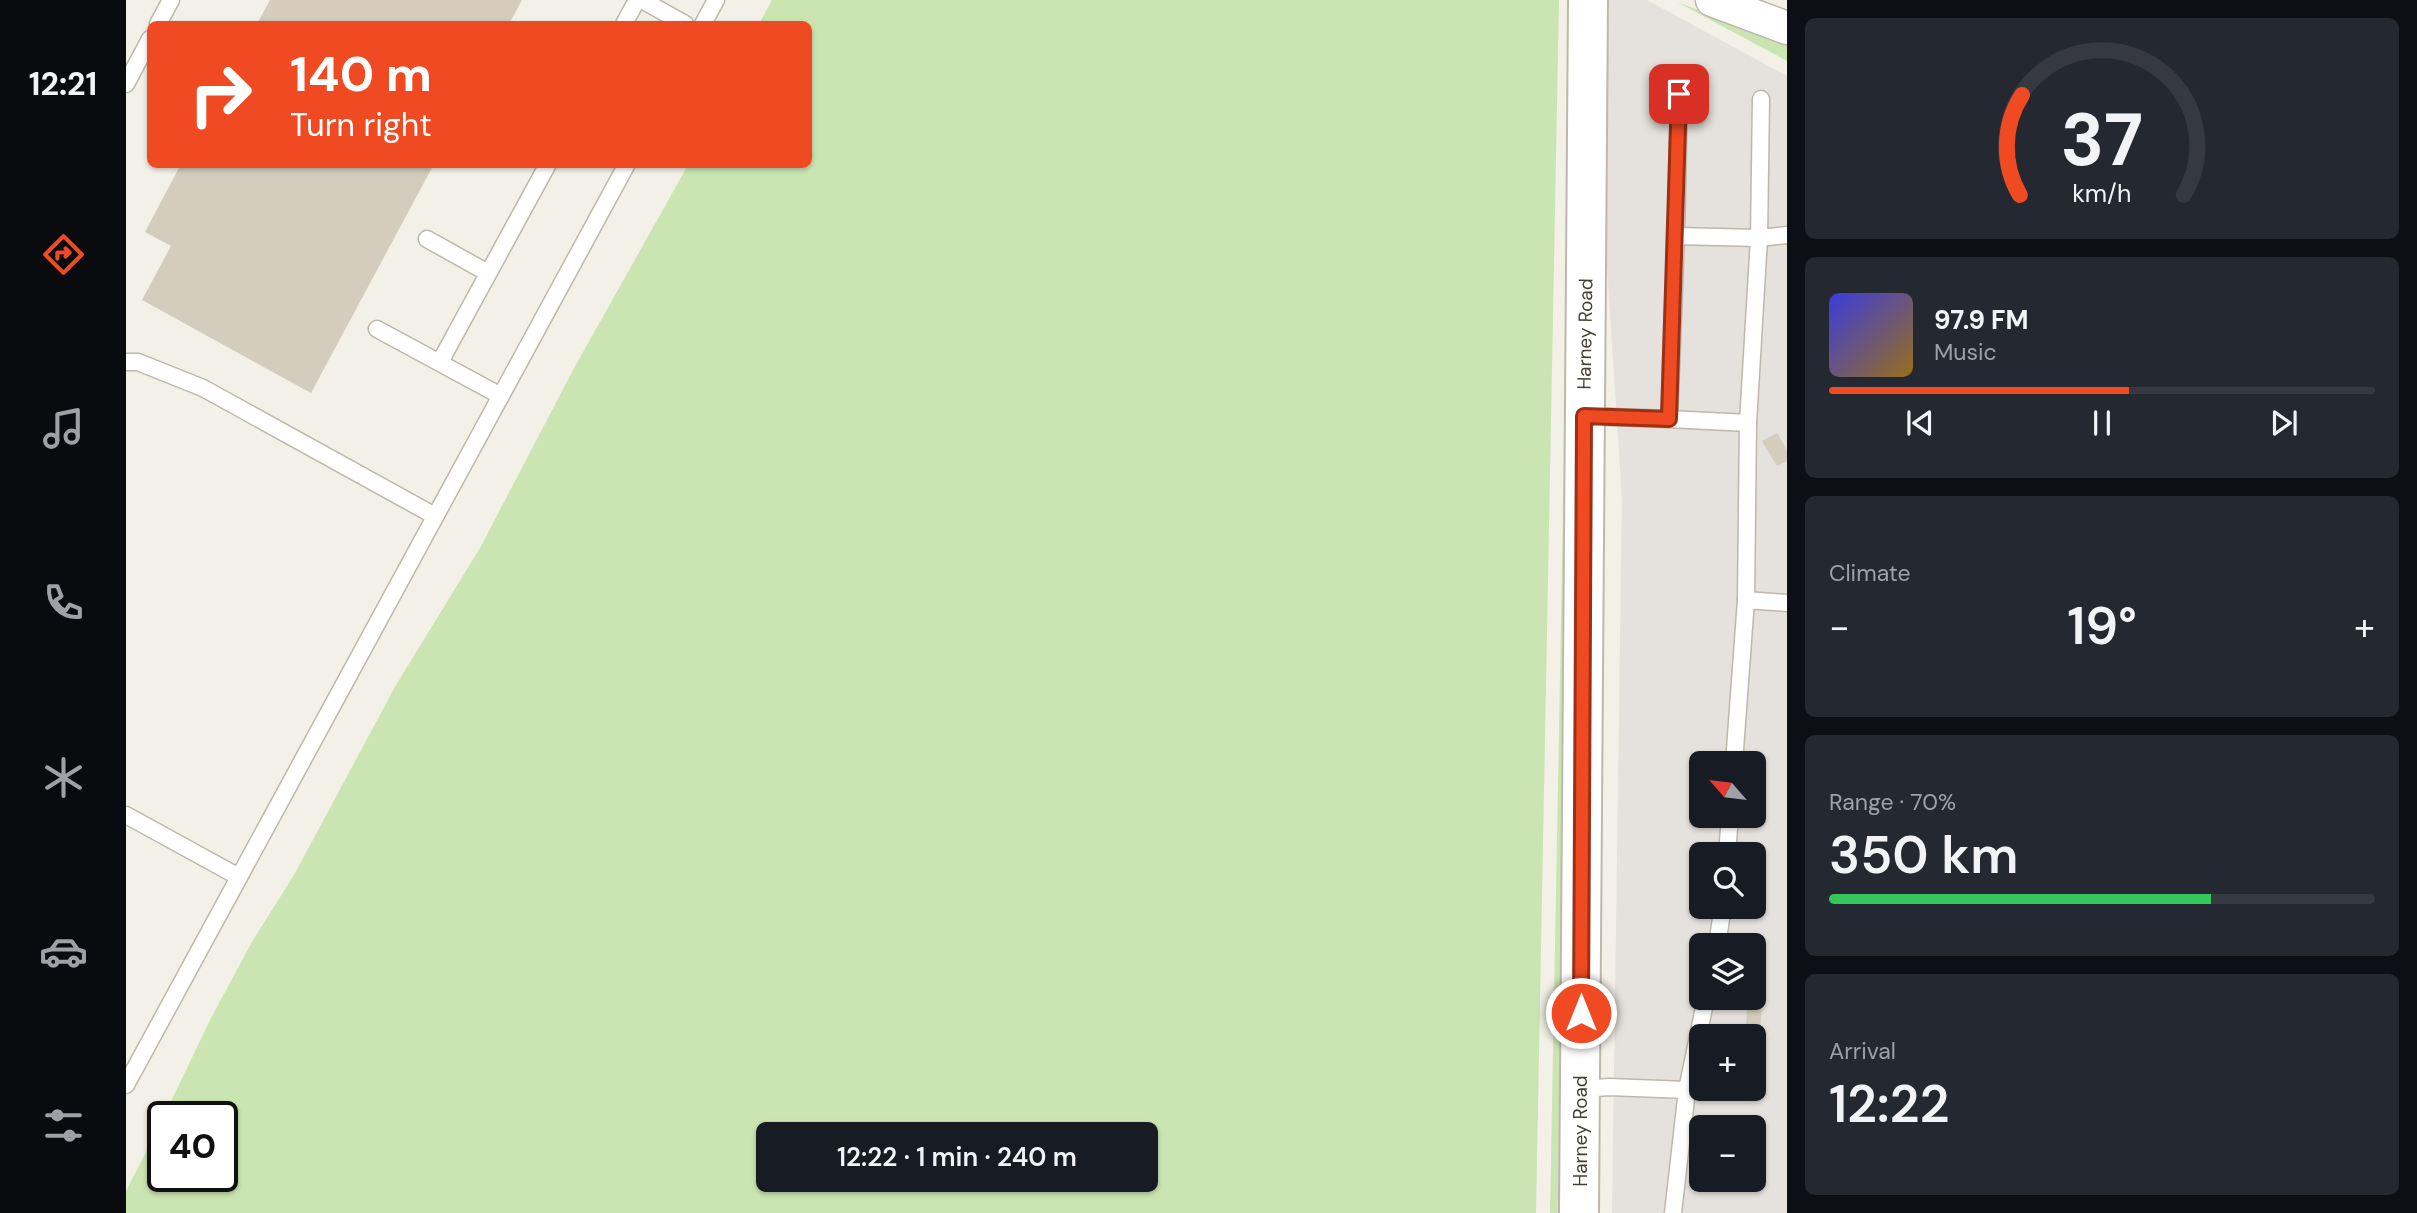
<!DOCTYPE html>
<meta charset="utf-8">
<style>
:root{--surface:#171b24;--page:#242831;--text:#f1f3f6;--muted:#9ea1a6;--line:#363941;--accent:#ef4a21}
body{margin:0;font-family:"DM Sans",sans-serif;background:var(--page);color:var(--text);height:100vh;display:flex;flex-direction:column;font-size:26px;white-space:nowrap}
*{box-sizing:border-box;margin:0}
p{font-size:23px;color:var(--muted)}
.icon{flex:none;width:38px;height:38px;fill:none;stroke:currentColor;stroke-width:2;stroke-linecap:round;stroke-linejoin:round}
.map{position:relative;flex:1;overflow:hidden}
.details{display:flex;flex-direction:column;gap:18px;padding:18px;background:#0d0f14;width:630px}
.details>*{flex:none}
.guide{position:absolute;left:21px;top:21px;width:665px;height:147px;border-radius:10px;box-shadow:0 2px 5px #0004;background:#ef4a21;color:#fff;overflow:hidden}
.needle{width:46px;rotate:298deg}
.controls{position:absolute;left:1563px;top:751px;display:grid;gap:14px}
.controls a{display:grid;place-items:center;width:77px;height:77px;border-radius:10px;background:var(--surface);box-shadow:0 2px 5px #0004;font-size:35px}
.speed{position:absolute;left:21px;top:1101px;display:flex;gap:14px;font-size:35px;font-weight:700;text-align:center}
.speed>*{display:grid;place-content:center;width:91px;height:91px;border-radius:50%;background:var(--surface);box-shadow:0 2px 5px #0004;line-height:1}
.speed .limit{border:4px solid #111;border-radius:10px;background:#fff;color:#111}
.pin{position:absolute;display:grid;place-items:center;width:60px;height:60px;color:#fff;margin:-30px;border-radius:14px;box-shadow:0 4px 10px #0006}
.me{position:absolute;width:77px;margin:-38px;rotate:0deg;stroke-linejoin:round;filter:drop-shadow(0 0 5px #0008)}
.turn{display:flex;align-items:center;gap:24px;height:147px;padding:0 28px;font-size:32px}
.turn .icon{width:91px;height:91px;stroke-width:2.5}
.turn b{display:block;font-size:49px;line-height:60px}
.big{font-size:52px;font-weight:600;line-height:1.1}
.details .widget{flex:1;display:flex;flex-direction:column;justify-content:center;gap:10px;min-width:0;padding:0 24px;border-radius:10px;background:var(--page)}
.details .dial{align-items:center;gap:0}
.dial svg{height:182px;overflow:visible;fill:none;stroke:var(--line);stroke-width:7;stroke-linecap:round;text-anchor:middle}
.dial text{fill:var(--text);stroke:none}
.song{display:flex;align-items:center;gap:21px}
.cover{width:84px;height:84px;border-radius:10px;background:linear-gradient(135deg,hsl(240 70% 55%),hsl(40 70% 35%))}
.played{height:7px;border-radius:4px;background:linear-gradient(90deg,var(--accent) 55%,var(--line) 55%)}
.keys{display:flex;justify-content:space-around;direction:ltr}
.heat{display:flex;justify-content:space-between;align-items:center;font-size:38px;direction:ltr}
.charge{height:10px;border-radius:5px;background:linear-gradient(90deg,#34c759 70%,var(--line) 0)}
.trip{position:absolute;left:630px;top:1122px;width:402px;height:70px;border-radius:10px;background:var(--surface);box-shadow:0 2px 5px #0004;font-weight:600;line-height:70px;text-align:center}
main{display:flex;flex:1;min-height:0}
.tab-bar{display:flex;flex-direction:column;width:126px;justify-content:space-around;align-items:center;background:#090b0e;color:var(--muted)}
.tab-bar .icon{width:49px;height:49px}
.tab-bar .active{color:var(--accent)}
.tab-bar b{font-size:32px;color:var(--text)}
.map>svg:first-child{display:block}
.industrial{fill:#e5e1dc;fill-rule:evenodd}
.green{fill:#cbe5b2;fill-rule:evenodd}
.building{fill:#d4ccbd}
.lines{fill:none;stroke-linecap:round;stroke-linejoin:round}
.service-casing{stroke:#beb8aa;stroke-width:19}
.minor-casing{stroke:#beb8aa;stroke-width:35}
.tertiary-casing{stroke:#beb8aa;stroke-width:42}
.service{stroke:#fff;stroke-width:16}
.minor{stroke:#fff;stroke-width:32}
.tertiary{stroke:#fff;stroke-width:38}
.route-casing{stroke:#9b3015;stroke-width:18}
.route{stroke:#ef4a21;stroke-width:12}
.labels{text-anchor:middle;dominant-baseline:central;stroke-width:6;stroke-linejoin:round;paint-order:stroke}
.street-label{font-size:19px;fill:#454036;stroke:#fff}
</style>
<main>
<nav class="tab-bar">
<b>12:21</b>
<svg class="icon active" aria-label="directions" viewBox="0 0 24 24"><path d="M12 3l9 9-9 9-9-9zM9 14v-3h6M13 9l2 2-2 2"/></svg>
<svg class="icon" aria-label="music" viewBox="0 0 24 24"><path d="M9 18V5l10-2v13"/><circle cx="6" cy="18" r="3"/><circle cx="16" cy="16" r="3"/></svg>
<svg class="icon" aria-label="phone" viewBox="0 0 24 24"><path d="M5 4h4l2 5-3 2q2 4 5 5l2-3 5 2v4C11 20 4 13 5 4z"/></svg>
<svg class="icon" aria-label="climate" viewBox="0 0 24 24"><path d="M12 3v18M4 7l16 10M4 17L20 7"/></svg>
<svg class="icon" aria-label="car" viewBox="0 0 24 24"><path d="M5 17H2v-5l4-1 3-4h7l3 4 3 1v5h-3M9 17h6M6 11h13"/><circle cx="7" cy="17" r="2"/><circle cx="17" cy="17" r="2"/></svg>
<svg class="icon" aria-label="filters" viewBox="0 0 24 24"><path d="M4 7h16M4 17h16"/><circle cx="9" cy="7" r="2"/><circle cx="15" cy="17" r="2"/></svg>
</nav>
<div class="map">
<svg width="1661" height="1213" viewBox="0 0 1661 1213">
<rect width="100%" height="100%" fill="#f3f0e7"/>
<path class="industrial" d="M1483,0H1521L1661,76V1213H1486L1496,499L1476,190ZM1575,763H1628V816H1575ZM1575,854H1628V906H1575ZM1575,945H1628V998H1575ZM1575,1036H1628V1088H1575ZM1575,1127H1628V1180H1575Z"/>
<g class="green">
<path d="M646,0H1433L1410,1213H0V1191L37,1119V1176H96V1116H38L85,1018L127,940L168,875L270,685L354,548L447,370L562,165L682,164V24H633ZM642,1134H1020V1180H642Z"/>
<path d="M1551,2L1661,44V61Z"/>
<path d="M1445,88L1437,1213H1424Z"/>
</g>
<g class="building">
<path d="M144,0H396L383,24H131Z"/>
<path d="M55,164H308L185,393L16,300L45,246L19,232Z"/>
<path d="M1651,433L1661,450V461L1651,466L1636,441Z"/>
<path d="M1628,987L1637,988L1632,1059H1628V1036H1619L1622,998H1628Z"/>
</g>
<g class="lines">
<defs>
<g id="service">
<path d="M516,0L559,24"/>
<path d="M32,24L45,0"/>
<path d="M498,24L511,0"/>
<path d="M577,24L590,0"/>
<path d="M0,84L24,39"/>
<path d="M1550,236L1553,94"/>
<path d="M301,239L362,273"/>
<path d="M251,329L375,396"/>
<path d="M0,362H12L77,388L309,516"/>
<path d="M314,362L422,164"/>
<path d="M1458,416L1543,419"/>
<path d="M1622,423L1543,419L1550,236L1633,238L1661,235"/>
<path d="M1620,600L1622,423L1633,238L1635,99"/>
<path d="M1608,763L1620,600L1661,603"/>
<path d="M0,815L113,877"/>
<path d="M1601,854L1604,816"/>
<path d="M1591,945L1597,906"/>
<path d="M0,1085L501,164"/>
<path d="M1455,1089L1483,1087L1561,1090"/>
<path d="M1547,1213L1561,1090L1580,998"/>
</g>
<path id="minor" d="M1586,0L1661,28"/>
<path id="tertiary" d="M1453,1213L1462,0"/>
</defs>
<use href="#service" class="service-casing"/>
<use href="#minor" class="minor-casing"/>
<use href="#tertiary" class="tertiary-casing"/>
<use href="#service" class="service"/>
<use href="#minor" class="minor"/>
<use href="#tertiary" class="tertiary"/>
</g>
<g class="lines">
<defs>
<path id="route" d="M1455,1013L1458,416L1543,419L1553,94"/>
</defs>
<use href="#route" class="route-casing"/>
<use href="#route" class="route"/>
</g>
<g class="labels">
<g class="street-label">
<text transform="translate(1459 334) rotate(-89)">Harney Road</text>
<text transform="translate(1454 1131) rotate(-90)">Harney Road</text>
</g>
</g>
</svg>
<div class="controls">
<a><svg class="needle" viewBox="-14 -14 28 28"><path d="M0-13l5 13h-10z" fill="#e53935"/><path d="M0 13l5-13h-10z" fill="#9ea1a6"/></svg></a>
<a><svg class="icon" aria-label="search" viewBox="0 0 24 24"><circle cx="10" cy="10" r="6"/><path d="M15 15l6 6"/></svg></a>
<a><svg class="icon" aria-label="layers" viewBox="0 0 24 24"><path d="M12 4l9 5-9 5-9-5zM3 14l9 5 9-5"/></svg></a>
<a>+</a>
<a>−</a>
</div>
<div class="speed"><div class="limit">40</div></div>
<div class="pin" style="left:1553px;top:94px;background:#d93025"><svg class="icon" aria-label="arrive" viewBox="0 0 24 24"><path d="M6 21V4h12l-3 4 3 4H6"/></svg></div>
<svg class="me" style="left:1455px;top:1013px" viewBox="-20 -20 40 40"><circle r="17" fill="#ef4a21" stroke="#fff" stroke-width="3"/><path d="M0-11L8 9 0 5-8 9z" fill="#fff"/></svg>
<div class="trip">12:22 · 1 min · 240 m</div>
<div class="guide">
<div class="turn"><svg class="icon" aria-label="right" viewBox="0 0 24 24"><path d="M7 20v-9h11M14 6l5 5-5 5"/></svg><div><b>140 m</b>Turn right</div></div>
</div>
</div>
<section class="details">
<div class="widget dial"><svg viewBox="0 0 100 80">
<path d="M14 69A42 42 0 1 1 86 69"/>
<path d="M14 69A42 42 0 0 1 15 25" stroke="#ef4a21"/>
<text x="50" y="56" font-size="32" font-weight="700">37</text>
<text x="50" y="72" font-size="11">km/h</text>
</svg></div>
<div class="widget">
<div class="song"><i class="cover"></i><div><b>97.9 FM</b><p>Music</p></div></div>
<div class="played"></div>
<div class="keys"><svg class="icon" aria-label="previous" viewBox="0 0 24 24"><path d="M18 5L8 12l10 7zM5 5v14"/></svg><svg class="icon" aria-label="pause" viewBox="0 0 24 24"><path d="M8 5v14M16 5v14"/></svg><svg class="icon" aria-label="next" viewBox="0 0 24 24"><path d="M6 5l10 7-10 7zM19 5v14"/></svg></div>
</div>
<div class="widget"><p>Climate</p>
<div class="heat"><a>−</a><b class="big">19°</b><a>+</a></div>
</div>
<div class="widget"><p>Range · 70%</p><b class="big">350 km</b><div class="charge"></div></div>
<div class="widget"><p>Arrival</p><b class="big">12:22</b></div>
</section>
</main>
